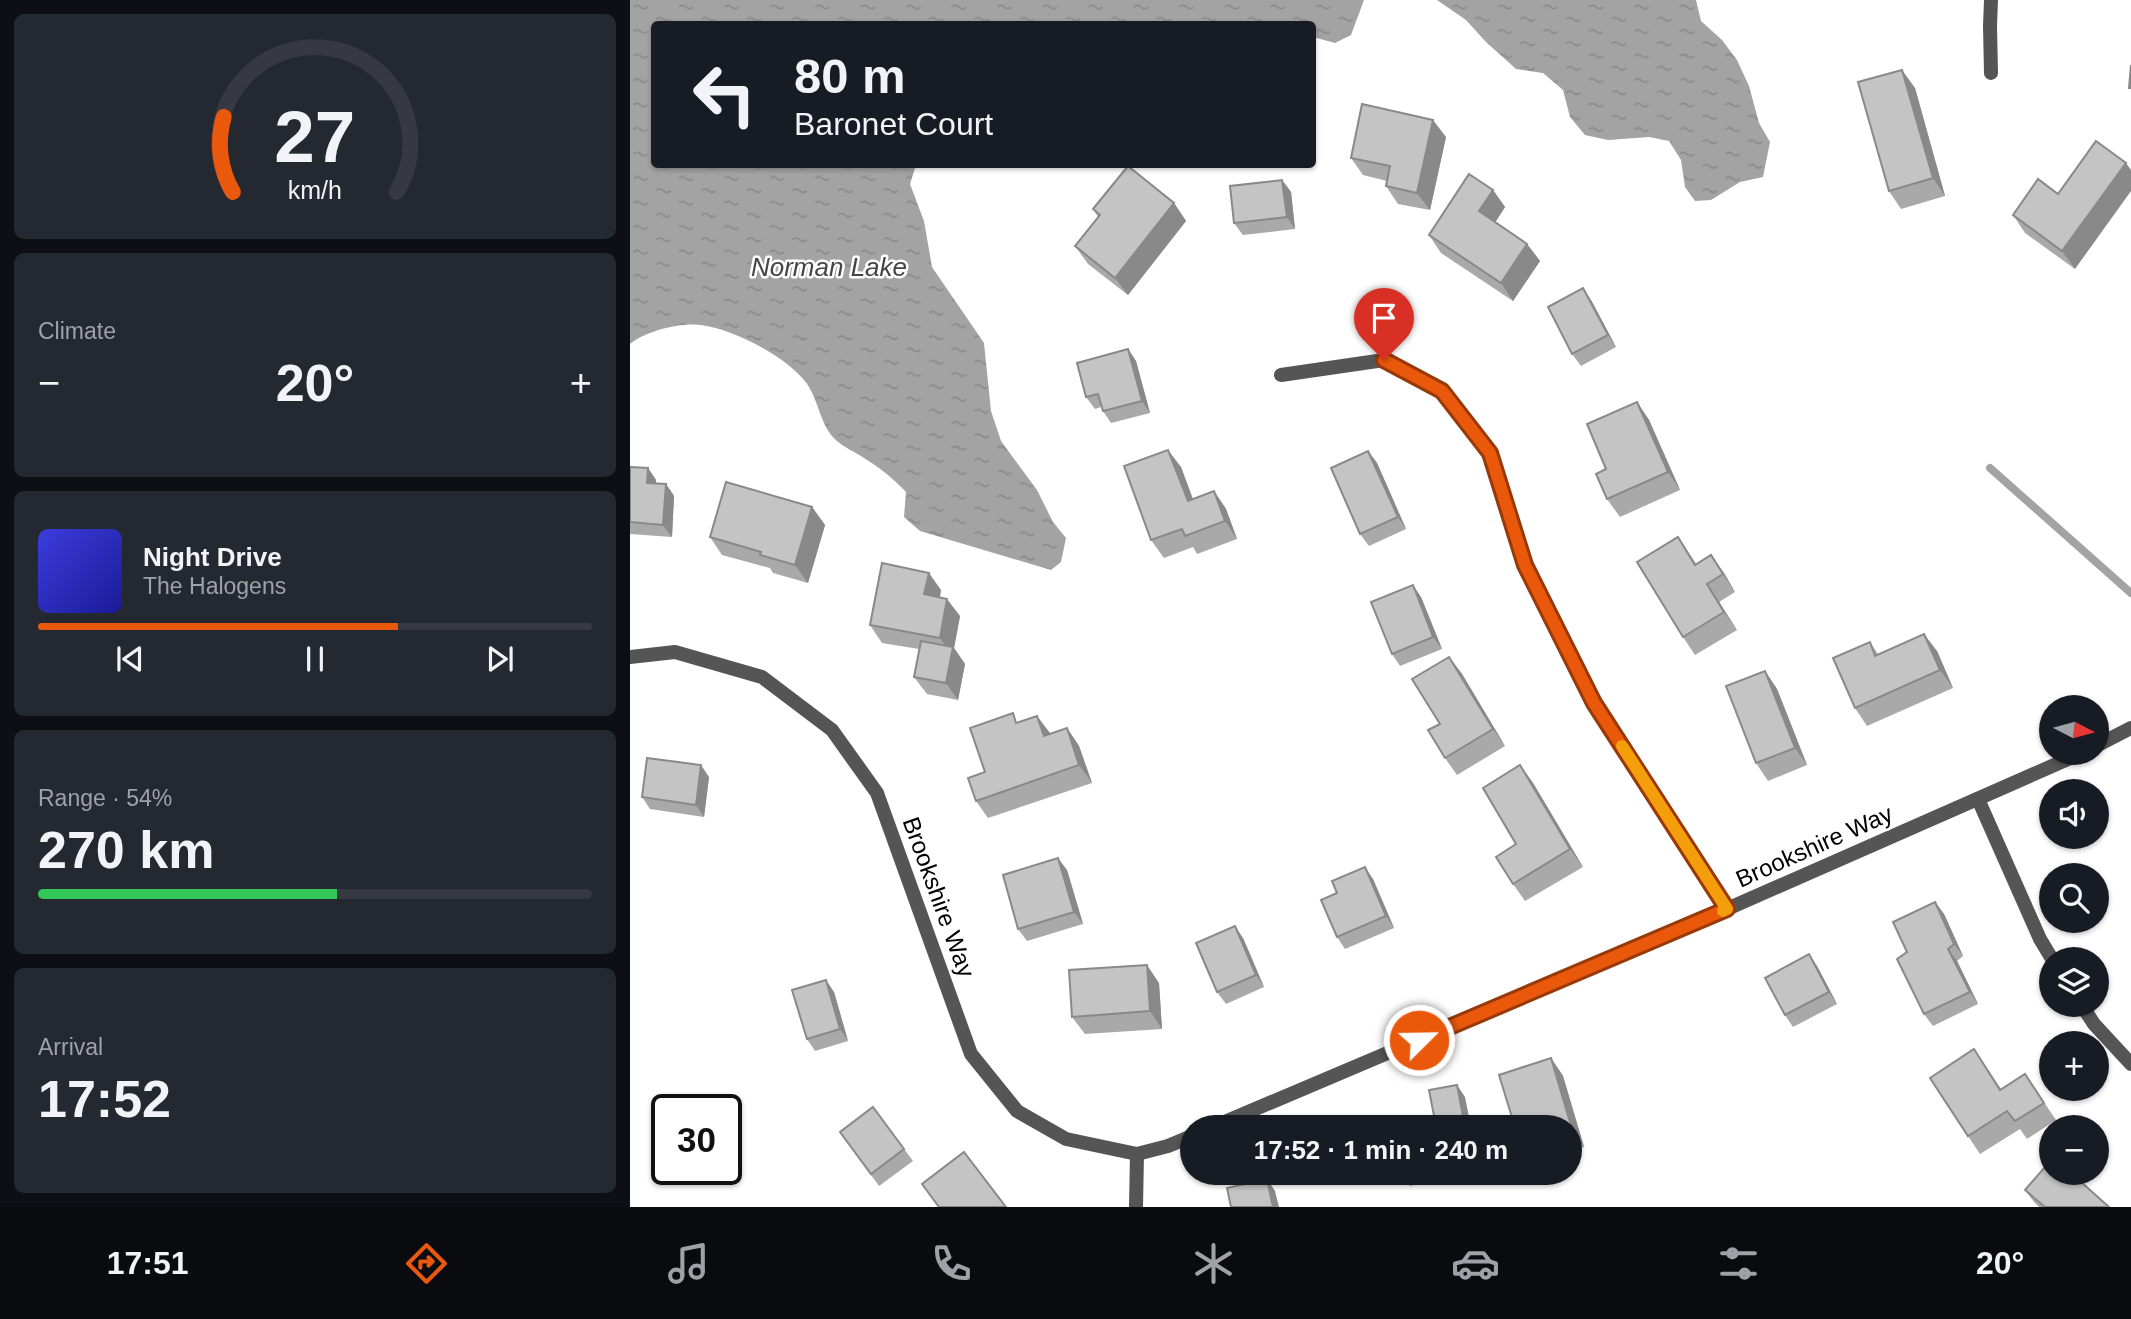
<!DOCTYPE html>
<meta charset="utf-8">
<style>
:root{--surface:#171b24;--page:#242831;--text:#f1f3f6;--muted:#9ea1a6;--line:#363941;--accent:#ea580c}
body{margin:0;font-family:Helvetica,sans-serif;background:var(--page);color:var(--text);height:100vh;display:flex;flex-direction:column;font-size:26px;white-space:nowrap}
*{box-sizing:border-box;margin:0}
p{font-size:23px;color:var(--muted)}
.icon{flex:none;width:38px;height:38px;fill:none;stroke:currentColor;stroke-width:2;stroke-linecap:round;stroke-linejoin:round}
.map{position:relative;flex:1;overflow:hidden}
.drawer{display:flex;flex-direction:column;gap:14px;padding:14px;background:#0d0f14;width:630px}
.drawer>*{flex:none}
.top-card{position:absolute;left:21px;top:21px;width:665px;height:147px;border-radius:7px;box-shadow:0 2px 5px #0004;background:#171b24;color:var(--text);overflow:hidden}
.needle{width:46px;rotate:96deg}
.tools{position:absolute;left:1409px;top:695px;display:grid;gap:14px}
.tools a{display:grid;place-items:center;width:70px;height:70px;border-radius:50%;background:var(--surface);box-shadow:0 2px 5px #0004;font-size:35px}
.speed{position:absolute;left:21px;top:1094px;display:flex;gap:14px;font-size:35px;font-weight:700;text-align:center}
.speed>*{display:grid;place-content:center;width:91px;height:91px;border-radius:50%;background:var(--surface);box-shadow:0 2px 5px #0004;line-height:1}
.speed .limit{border:4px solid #111;border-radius:10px;background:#fff;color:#111}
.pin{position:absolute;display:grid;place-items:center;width:60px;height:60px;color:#fff;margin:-72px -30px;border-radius:50% 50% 50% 0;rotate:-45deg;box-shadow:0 0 7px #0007}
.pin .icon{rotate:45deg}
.me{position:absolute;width:77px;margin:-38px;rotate:67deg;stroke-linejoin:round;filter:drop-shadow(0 0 5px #0008)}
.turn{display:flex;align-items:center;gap:24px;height:147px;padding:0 28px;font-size:32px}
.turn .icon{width:91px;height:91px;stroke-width:2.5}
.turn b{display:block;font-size:49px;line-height:60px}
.big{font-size:52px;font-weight:600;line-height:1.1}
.drawer .card{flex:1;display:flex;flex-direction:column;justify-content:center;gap:10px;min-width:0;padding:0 24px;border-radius:10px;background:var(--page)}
.drawer .dial{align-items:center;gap:0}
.dial svg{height:182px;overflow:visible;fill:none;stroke:var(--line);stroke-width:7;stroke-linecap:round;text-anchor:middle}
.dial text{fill:var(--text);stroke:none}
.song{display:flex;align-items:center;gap:21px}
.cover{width:84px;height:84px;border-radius:10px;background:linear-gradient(135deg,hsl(240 70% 55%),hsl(240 70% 35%))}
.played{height:7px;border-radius:4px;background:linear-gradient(90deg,var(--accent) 65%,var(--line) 65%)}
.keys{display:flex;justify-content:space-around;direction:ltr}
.heat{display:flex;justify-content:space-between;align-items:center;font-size:38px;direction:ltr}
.charge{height:10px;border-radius:5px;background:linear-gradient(90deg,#34c759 54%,var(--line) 0)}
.trip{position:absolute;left:550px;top:1115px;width:402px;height:70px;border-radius:35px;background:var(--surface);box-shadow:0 2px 5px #0004;font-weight:600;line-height:70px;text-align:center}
.menu{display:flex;height:112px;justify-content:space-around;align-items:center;background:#090b0e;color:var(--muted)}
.menu .icon{width:49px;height:49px}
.menu .active{color:var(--accent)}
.menu b{font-size:32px;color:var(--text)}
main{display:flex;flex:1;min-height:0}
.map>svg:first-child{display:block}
.water{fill:url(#water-ripples)}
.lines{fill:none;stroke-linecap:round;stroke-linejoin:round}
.stream{stroke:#a3a3a3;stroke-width:8}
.street{stroke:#555;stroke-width:14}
.wall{fill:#a9a9a9}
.shaded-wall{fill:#898989}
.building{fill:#c4c4c4;stroke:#898989;stroke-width:2}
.route-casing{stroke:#983908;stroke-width:18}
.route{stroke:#ea580c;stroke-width:12}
.slow{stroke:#f59e0b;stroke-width:12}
.labels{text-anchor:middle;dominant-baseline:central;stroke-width:5;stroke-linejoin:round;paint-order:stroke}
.street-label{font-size:24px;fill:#000;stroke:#fff}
.water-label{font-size:26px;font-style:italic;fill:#444;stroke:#fff}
</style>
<main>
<section class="drawer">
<div class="card dial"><svg viewBox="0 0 100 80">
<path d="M14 69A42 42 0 1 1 86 69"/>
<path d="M14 69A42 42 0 0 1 10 36" stroke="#ea580c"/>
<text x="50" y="56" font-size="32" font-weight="700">27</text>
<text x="50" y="72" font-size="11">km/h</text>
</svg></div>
<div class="card"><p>Climate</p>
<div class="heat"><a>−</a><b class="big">20°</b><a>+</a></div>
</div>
<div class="card">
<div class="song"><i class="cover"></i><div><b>Night Drive</b><p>The Halogens</p></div></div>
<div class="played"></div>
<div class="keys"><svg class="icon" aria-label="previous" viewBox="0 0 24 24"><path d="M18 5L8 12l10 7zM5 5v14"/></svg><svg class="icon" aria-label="pause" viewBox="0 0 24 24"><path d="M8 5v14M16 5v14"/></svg><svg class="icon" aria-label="next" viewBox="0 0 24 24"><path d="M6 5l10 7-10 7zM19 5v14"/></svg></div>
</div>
<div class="card"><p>Range · 54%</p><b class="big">270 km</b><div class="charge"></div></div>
<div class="card"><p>Arrival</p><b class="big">17:52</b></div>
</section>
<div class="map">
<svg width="1501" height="1207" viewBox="0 0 1501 1207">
<defs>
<pattern id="water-ripples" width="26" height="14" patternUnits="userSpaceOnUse" patternTransform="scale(1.75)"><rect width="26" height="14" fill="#a3a3a3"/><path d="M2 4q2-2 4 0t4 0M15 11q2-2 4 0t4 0" fill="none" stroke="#8b8b8b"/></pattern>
</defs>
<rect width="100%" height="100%" fill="#fff"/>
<g class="water">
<path d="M0,0H734L721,35L705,43L683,37L682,24H24V164L286,165L280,184L294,221L302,267L354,343L361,411L371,441L407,490L423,522L436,538L431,562L421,570L290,531L274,517L276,492C263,478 250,468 234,458C225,452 215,448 207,441C189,426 189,397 174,380C153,355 103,329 71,325C51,322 15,331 0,344Z"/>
<path d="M807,0H1066L1071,21L1092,40L1107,60L1119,86L1129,123L1140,142L1133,177L1110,182L1081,200L1065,201L1055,187L1051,160L1039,141L1019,137L978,140L955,135L940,117L933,90L913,73L886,69L856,42L836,20Z"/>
</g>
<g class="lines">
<path class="stream" d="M1360,468L1501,593"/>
<g class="street">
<path d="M1361,73L1360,26L1361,0"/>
<path d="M651,375L754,360L812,391L860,453L895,565L964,703L1097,909"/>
<path d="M0,657L45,652L132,677L202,730L247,793L341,1054L387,1111L436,1139L507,1154L538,1146L562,1136"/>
<path d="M1466,746L1501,728"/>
<path d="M1348,799L1410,939L1422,959"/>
<path d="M1451,1004L1464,1024L1501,1064"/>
<path d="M583,1127L1097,909L1454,752"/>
<path d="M506,1207L507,1154"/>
</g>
</g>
<g class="wall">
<path d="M1285,88L1315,196L1271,209L1259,191Z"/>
<path d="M816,137L800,210L768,204L756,186L757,181L733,175L721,158Z"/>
<path d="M1408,179L1445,269L1395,233L1383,215Z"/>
<path d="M652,180L661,192L665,229L613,235L604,223Z"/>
<path d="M863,190L875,207L865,222L897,244L910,261L883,301L811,253L799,235Z"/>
<path d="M544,203L556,221L498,295L458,264L445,246L468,217L463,209Z"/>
<path d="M961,300L986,347L951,366L942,354Z"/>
<path d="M498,349L506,361L520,413L481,423L473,411L471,407L465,409L456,397Z"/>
<path d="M1007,402L1019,420L1050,490L990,517L977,499L976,469Z"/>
<path d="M738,451L747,463L776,529L739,546L730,534Z"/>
<path d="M0,467L18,468L26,480V483L36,484L44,496L42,537L0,534Z"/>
<path d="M551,467L563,499L584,491L596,509L607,539L567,554L563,547L534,558L521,540Z"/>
<path d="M182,507L195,525L178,583L143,573L140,568L92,555L80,537Z"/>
<path d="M1048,537L1067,565L1094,573L1105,592L1089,602L1107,630L1065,655L1053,637Z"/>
<path d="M311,590L310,597L330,616L324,648L335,664L328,700L297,694L284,677L289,649L252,643L240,625Z"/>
<path d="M791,597L812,649L770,666L762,654Z"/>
<path d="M1240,642L1248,654L1307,651L1323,688L1237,726L1225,708Z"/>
<path d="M819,657L832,674L875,746L827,775L815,758L810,724Z"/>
<path d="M1135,671L1147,689L1177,765L1138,781L1126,763Z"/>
<path d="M390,722L420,734L437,728L449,746L462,783L358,818L346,801L355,772Z"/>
<path d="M890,765L903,783L953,867L895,901L883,884L886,844Z"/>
<path d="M79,777L74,817L20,809L12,797Z"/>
<path d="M437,870L453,924L397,941L388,929Z"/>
<path d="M743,879L764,928L715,949L707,937Z"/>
<path d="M1305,902L1314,914L1333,956L1327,961L1348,1004L1303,1026L1294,1014L1277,952Z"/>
<path d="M613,938L634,987L596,1004L587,992Z"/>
<path d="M1187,966L1207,1004L1163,1027L1155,1015Z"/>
<path d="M529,983L532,1029L455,1034L442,1017Z"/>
<path d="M204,992L218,1041L185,1051L177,1039Z"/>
<path d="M1344,1049L1371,1089L1395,1074L1426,1120L1397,1139L1390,1129L1350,1154L1338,1136Z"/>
<path d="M921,1058L933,1076L954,1147L940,1152V1127Z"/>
<path d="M243,1107L283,1161L249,1186L210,1132Z"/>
<path d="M771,1172H850V1174L822,1179L820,1176L780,1186Z"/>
<path d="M1395,1190L1479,1207H1409L1404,1202Z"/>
</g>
<g class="shaded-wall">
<path d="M1272,70L1285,88L1315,196L1303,178Z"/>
<path d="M803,120L816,137L800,210L787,193Z"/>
<path d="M1496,163L1501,170V191L1445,269L1432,251Z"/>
<path d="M652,180L661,192L665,229L657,217Z"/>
<path d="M863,190L875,207L861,229L849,211Z"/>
<path d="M544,203L556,221L498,295L485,278Z"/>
<path d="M897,244L910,261L883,301L871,283Z"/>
<path d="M953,288L961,300L986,347L978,335Z"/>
<path d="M498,349L506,361L520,413L512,401Z"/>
<path d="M1007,402L1019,420L1050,490L1038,472Z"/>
<path d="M538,450L551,467L570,519L558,501Z"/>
<path d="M738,451L747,463L776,529L768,517Z"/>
<path d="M18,468L26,480L25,495L17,483Z"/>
<path d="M36,484L44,496L42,537L33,525Z"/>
<path d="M584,491L596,509L607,539L595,521Z"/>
<path d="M182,507L195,525L178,583L165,565Z"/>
<path d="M1081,555L1094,573L1105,592L1093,574Z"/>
<path d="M299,573L311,590L307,612L294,594Z"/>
<path d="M1077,584L1089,602L1107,630L1094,612Z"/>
<path d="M783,585L791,597L812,649L803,637Z"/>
<path d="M317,599L330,616L324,648L335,664L328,700L316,683L321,654L310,638Z"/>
<path d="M1294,634L1307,651L1323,688L1310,670Z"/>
<path d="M819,657L832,674L875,746L863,729Z"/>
<path d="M1135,671L1147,689L1177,765L1165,748Z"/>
<path d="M407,716L420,733L426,754L414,736Z"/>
<path d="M437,728L449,746L462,783L449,765Z"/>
<path d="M71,765L79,777L74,817L66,805Z"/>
<path d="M890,765L903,783L953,867L940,849Z"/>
<path d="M428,858L437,870L453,924L444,912Z"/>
<path d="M735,867L743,879L764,928L756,916Z"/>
<path d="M1305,902L1314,914L1333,956L1324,944Z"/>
<path d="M605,926L613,938L634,987L626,975Z"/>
<path d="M1318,949L1327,961L1348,1004L1340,992Z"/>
<path d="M1179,954L1187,966L1207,1004L1199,992Z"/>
<path d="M517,965L529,983L532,1029L520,1011Z"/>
<path d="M196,980L204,992L218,1041L210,1029Z"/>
<path d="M921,1058L933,1076L954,1147L942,1129Z"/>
<path d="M827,1085L835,1097L841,1127H835Z"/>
<path d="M637,1179L645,1191L649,1207H643Z"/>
</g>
<g class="building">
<path d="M1501,65V88H1499Z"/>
<path d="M1272,70L1303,178L1259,191L1228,82Z"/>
<path d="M732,104L803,120L787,193L756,186L760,166L721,158Z"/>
<path d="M1466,141L1496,163L1432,251L1383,215L1408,179L1428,194Z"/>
<path d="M498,166L544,203L485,278L445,246L470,215L463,209Z"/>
<path d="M839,174L863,190L849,211L897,244L871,283L799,235Z"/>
<path d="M652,180L657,217L604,223L600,186Z"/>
<path d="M953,288L978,335L942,354L918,307Z"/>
<path d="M498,349L512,401L473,411L468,394L456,397L447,363Z"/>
<path d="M1007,402L1038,472L977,499L966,474L976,469L957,424Z"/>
<path d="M538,450L558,501L584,491L595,521L555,536L552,529L521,540L494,466Z"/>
<path d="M738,451L768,517L730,534L701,468Z"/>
<path d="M0,467L18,468L17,483L36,484L33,525L0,522Z"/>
<path d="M96,482L182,507L165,565L130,555L131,552L80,537Z"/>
<path d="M1048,537L1065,565L1081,555L1093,574L1077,584L1094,612L1053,637L1007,562Z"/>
<path d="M252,563L299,573L294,594L317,599L310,638L240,625Z"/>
<path d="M783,585L803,637L762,654L741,602Z"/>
<path d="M1294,634L1310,670L1225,708L1203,658L1240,642L1245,656Z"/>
<path d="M291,641L323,647L316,683L284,677Z"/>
<path d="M819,657L863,729L815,758L798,730L810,724L782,679Z"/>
<path d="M1135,671L1165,748L1126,763L1096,686Z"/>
<path d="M383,713L386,723L407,716L414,736L437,728L449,765L346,801L338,778L355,772L340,728Z"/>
<path d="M17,758L71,765L66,805L12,797Z"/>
<path d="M890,765L940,849L883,884L866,857L886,844L853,788Z"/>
<path d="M428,858L444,912L388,929L373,875Z"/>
<path d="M735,867L756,916L707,937L691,900L707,893L702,881Z"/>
<path d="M1305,902L1324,944L1318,949L1340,992L1294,1014L1267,959L1277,952L1263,922Z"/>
<path d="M605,926L626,975L587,992L566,943Z"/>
<path d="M1179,954L1199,992L1155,1015L1135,978Z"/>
<path d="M517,965L520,1011L442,1017L439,970Z"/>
<path d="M196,980L210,1029L177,1039L162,990Z"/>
<path d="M1344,1049L1370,1090L1395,1074L1414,1103L1385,1121L1377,1111L1338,1136L1300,1078Z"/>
<path d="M921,1058L942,1129L940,1130V1127H885L869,1075Z"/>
<path d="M827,1085L835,1127H803L806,1126L799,1090Z"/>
<path d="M243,1107L274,1149L241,1174L210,1132Z"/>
<path d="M334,1152L376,1207H309L292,1184Z"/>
<path d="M1421,1160V1172H1440L1479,1207H1415L1395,1190Z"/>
<path d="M637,1179L643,1207H601L597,1188Z"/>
</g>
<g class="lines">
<defs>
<path id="route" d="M754,360L812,391L860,453L895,565L964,703L1097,909L789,1040"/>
</defs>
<use href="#route" class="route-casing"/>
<use href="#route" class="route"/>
<path class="slow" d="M992,746L1097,909L1093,911"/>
</g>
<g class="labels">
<g class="street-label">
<text transform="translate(1184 846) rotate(-24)">Brookshire Way</text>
<text transform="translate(309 897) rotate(70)">Brookshire Way</text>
</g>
<g class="water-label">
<text x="199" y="267">Norman Lake</text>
</g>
</g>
</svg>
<div class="tools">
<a><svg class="needle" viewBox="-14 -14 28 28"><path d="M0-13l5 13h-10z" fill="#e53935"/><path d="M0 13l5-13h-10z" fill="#9ea1a6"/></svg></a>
<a><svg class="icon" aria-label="sound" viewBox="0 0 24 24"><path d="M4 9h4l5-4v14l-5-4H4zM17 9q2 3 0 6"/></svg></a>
<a><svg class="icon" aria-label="search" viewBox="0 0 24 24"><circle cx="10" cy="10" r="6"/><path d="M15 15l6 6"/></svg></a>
<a><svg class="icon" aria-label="layers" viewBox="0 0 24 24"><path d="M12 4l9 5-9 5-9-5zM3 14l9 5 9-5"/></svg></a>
<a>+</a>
<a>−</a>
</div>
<div class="speed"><div class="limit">30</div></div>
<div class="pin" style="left:754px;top:360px;background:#d93025"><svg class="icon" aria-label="arrive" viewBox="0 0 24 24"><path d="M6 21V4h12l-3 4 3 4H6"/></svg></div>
<svg class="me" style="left:789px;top:1040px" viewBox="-20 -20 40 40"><circle r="17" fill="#ea580c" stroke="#fff" stroke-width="3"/><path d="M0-11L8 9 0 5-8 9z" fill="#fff"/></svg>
<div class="trip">17:52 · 1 min · 240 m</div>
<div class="top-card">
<div class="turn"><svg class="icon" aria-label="left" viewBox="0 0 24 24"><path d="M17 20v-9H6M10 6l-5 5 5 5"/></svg><div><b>80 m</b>Baronet Court</div></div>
</div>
</div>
</main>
<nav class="menu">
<b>17:51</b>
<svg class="icon active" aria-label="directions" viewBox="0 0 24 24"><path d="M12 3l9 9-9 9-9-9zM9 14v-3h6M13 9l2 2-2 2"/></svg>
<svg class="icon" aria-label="music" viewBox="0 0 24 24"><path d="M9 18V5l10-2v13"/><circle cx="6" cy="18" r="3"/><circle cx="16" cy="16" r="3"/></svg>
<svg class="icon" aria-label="phone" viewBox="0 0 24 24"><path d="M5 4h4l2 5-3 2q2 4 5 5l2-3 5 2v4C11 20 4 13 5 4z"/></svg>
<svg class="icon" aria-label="climate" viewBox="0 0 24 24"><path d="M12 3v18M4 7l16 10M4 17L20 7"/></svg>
<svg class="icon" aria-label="car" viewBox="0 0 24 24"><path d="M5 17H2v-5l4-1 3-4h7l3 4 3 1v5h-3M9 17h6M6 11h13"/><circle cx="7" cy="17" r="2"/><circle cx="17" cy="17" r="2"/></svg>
<svg class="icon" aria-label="filters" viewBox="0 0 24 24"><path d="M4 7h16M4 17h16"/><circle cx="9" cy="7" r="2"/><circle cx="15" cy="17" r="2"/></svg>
<b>20°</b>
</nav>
